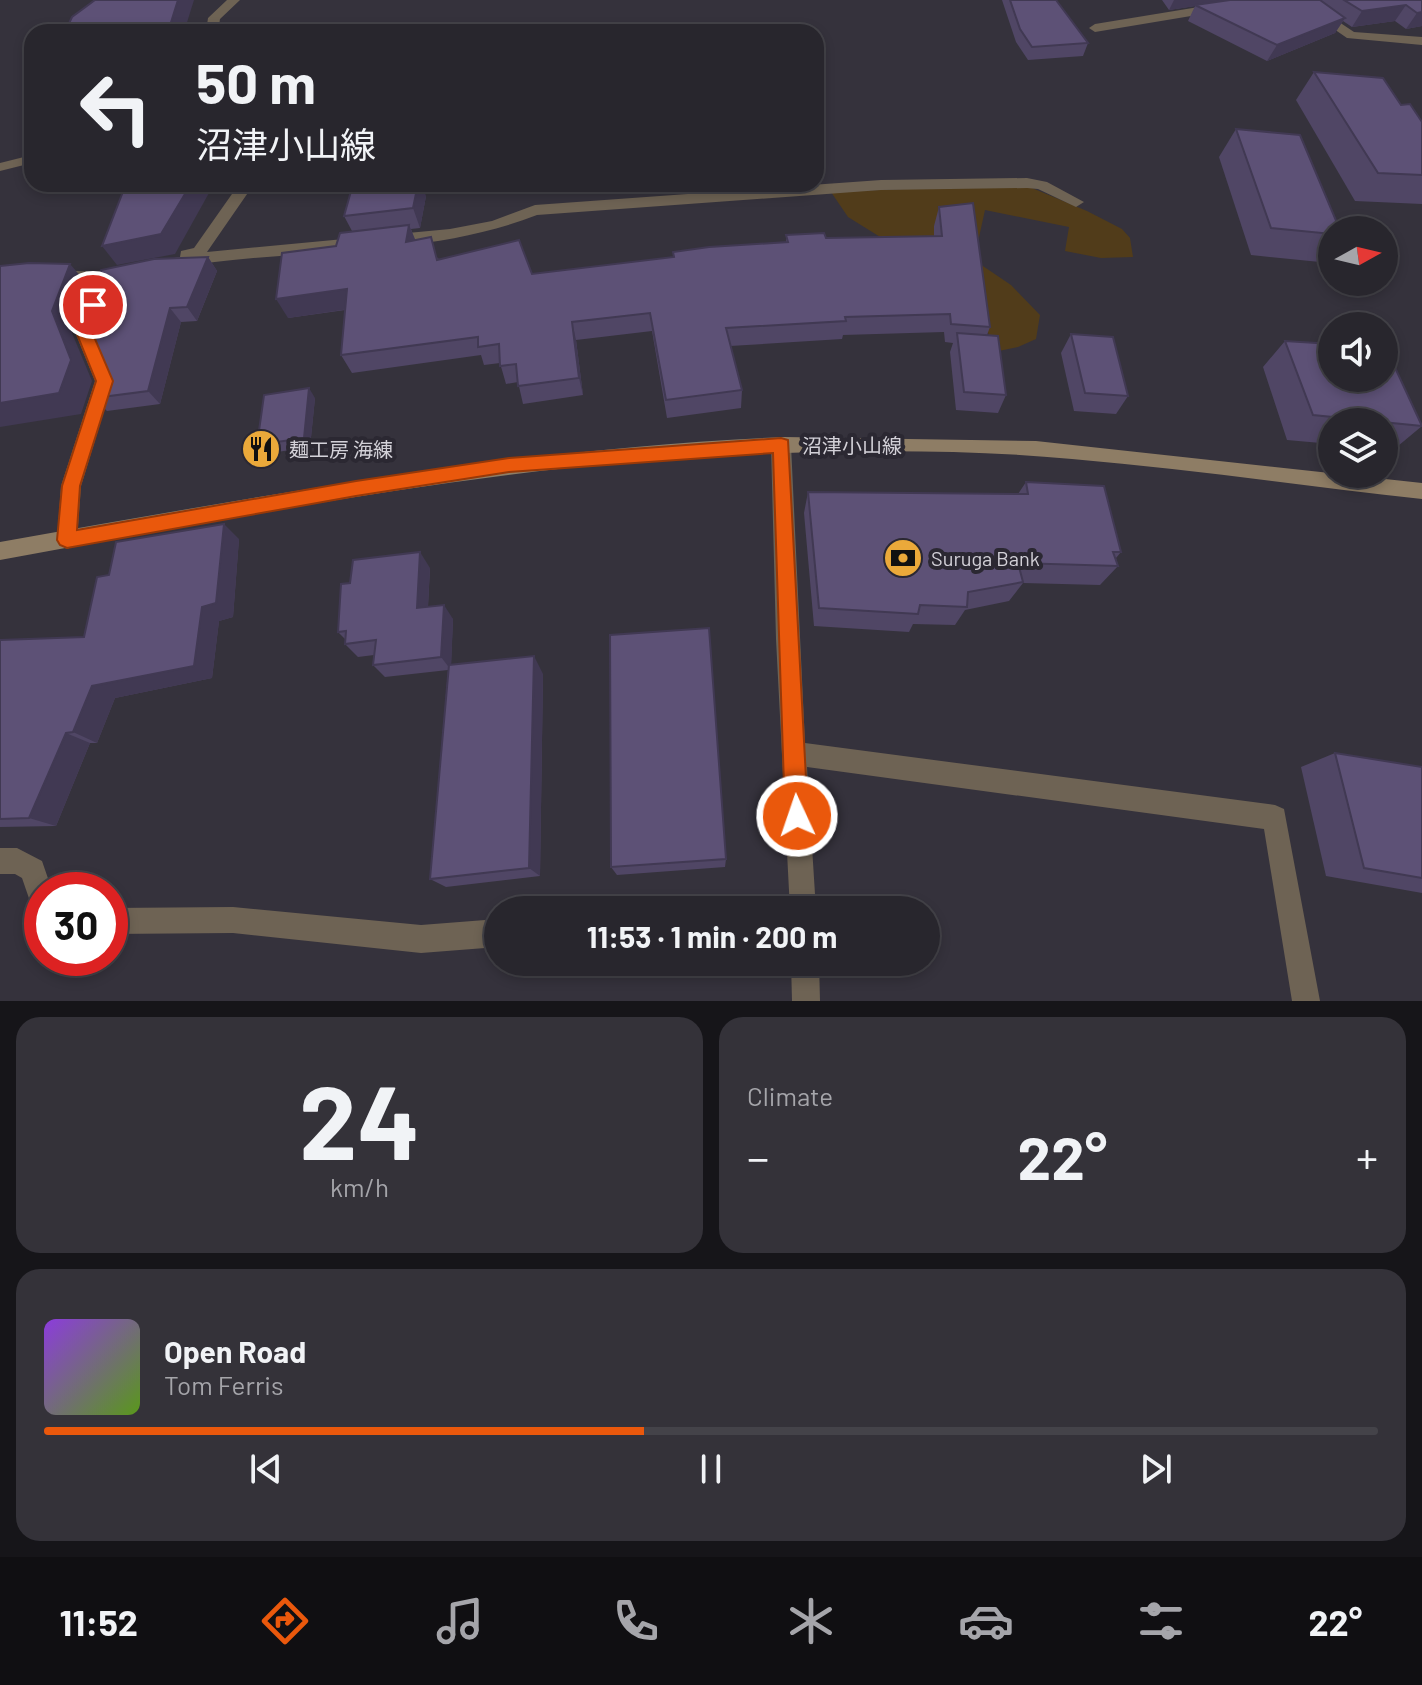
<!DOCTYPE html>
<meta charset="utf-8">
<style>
:root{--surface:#28262d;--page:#343239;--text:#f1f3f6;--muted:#a5a5aa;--line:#444349;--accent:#ea580c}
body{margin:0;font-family:Barlow,"Noto Sans JP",sans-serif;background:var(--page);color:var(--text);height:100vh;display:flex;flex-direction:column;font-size:30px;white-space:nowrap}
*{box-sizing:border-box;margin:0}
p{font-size:26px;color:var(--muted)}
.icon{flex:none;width:44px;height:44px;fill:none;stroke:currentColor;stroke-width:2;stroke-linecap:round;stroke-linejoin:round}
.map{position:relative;height:1001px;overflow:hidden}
.sheet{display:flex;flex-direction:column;gap:16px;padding:16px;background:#161519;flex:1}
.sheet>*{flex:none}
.top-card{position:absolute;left:24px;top:24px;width:800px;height:168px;border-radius:24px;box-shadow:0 4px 12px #0003,0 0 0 2px var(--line);background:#28262d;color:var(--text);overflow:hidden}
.needle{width:52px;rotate:82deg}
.buttons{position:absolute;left:1318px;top:216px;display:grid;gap:16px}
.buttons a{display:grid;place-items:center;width:80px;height:80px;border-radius:50%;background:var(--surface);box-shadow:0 4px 12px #0003,0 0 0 2px var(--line);font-size:40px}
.speed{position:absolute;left:24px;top:872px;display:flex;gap:16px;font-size:40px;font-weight:700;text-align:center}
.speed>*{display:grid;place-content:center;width:104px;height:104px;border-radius:50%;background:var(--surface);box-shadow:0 4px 12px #0003,0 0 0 2px var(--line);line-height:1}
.speed .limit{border:12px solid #d22;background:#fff;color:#111}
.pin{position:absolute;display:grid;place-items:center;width:68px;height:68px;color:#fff;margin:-34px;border:4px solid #fff;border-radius:50%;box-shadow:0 2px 8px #0007}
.me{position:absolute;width:88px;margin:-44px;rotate:357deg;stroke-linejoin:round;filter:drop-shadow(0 0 6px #0008)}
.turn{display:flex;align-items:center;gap:28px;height:168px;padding:0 40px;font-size:36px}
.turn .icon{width:104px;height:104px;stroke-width:2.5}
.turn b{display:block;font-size:56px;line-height:68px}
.big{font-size:60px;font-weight:700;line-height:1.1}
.sheet .widget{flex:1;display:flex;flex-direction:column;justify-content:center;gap:12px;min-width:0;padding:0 28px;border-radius:24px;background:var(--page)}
.sheet .dial{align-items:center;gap:0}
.dial b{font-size:104px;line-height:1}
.song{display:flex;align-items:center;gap:24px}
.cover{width:96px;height:96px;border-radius:12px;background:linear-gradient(135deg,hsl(270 70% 55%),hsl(90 70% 35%))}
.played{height:8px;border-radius:4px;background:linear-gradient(90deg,var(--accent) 45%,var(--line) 45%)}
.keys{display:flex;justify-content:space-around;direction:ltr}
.heat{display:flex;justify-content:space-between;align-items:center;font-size:44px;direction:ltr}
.sheet .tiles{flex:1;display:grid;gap:16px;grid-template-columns:1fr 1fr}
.widget:last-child{grid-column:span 2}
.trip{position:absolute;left:484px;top:896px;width:456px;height:80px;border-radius:40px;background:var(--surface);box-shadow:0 4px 12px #0003,0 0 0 2px var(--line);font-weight:700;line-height:80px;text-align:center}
.tabs{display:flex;height:128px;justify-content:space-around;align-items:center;background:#100f12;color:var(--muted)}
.tabs .icon{width:56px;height:56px}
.tabs .current{color:var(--accent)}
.tabs b{font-size:36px;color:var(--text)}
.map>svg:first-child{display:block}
.green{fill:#513c1a}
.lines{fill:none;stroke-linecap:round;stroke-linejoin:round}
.service{fill:#6e6354;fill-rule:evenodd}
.minor{fill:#6e6354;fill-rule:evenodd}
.secondary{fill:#8e7d65;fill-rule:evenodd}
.wall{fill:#504665}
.shaded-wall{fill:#413953}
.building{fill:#5d5176;stroke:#413953;stroke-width:2}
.route{fill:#ea580c;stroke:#983908;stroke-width:2}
.labels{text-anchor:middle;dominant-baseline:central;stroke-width:8;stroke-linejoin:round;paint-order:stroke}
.street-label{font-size:20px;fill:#d3d1d8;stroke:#2b2832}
.poi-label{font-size:20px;fill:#d3d1d8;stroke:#2b2832;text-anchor:start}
</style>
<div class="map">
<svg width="1422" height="1001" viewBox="0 0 1422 1001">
<rect width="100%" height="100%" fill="#35323c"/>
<path class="green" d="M979,186L1032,188L1087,211L1122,229L1130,238L1133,257L1101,258L1065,251L1069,227L985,210L974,260L1011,285L1040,315L1036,339L1018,347L994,352L983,316L906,253L848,217L831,192Z"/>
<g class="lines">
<path class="service" d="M0,268L103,272L111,278L103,284L0,280Z"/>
<g class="minor">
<path d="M227,0H240L220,19L218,32H206L208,18Z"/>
<path d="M1292,0H1306L1354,32L1422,37V45L1347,38Z"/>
<path d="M1217,4L1223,8L1221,11L1095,32L1089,28L1095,24Z"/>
<path d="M32,155V163L0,171V163Z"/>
<path d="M1027,178L1047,182L1084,202L1076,207L1038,189L1027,188L881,190L537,215C425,259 293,247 174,268L166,263L168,259L180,257L181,251L194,248L239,184H254L207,252L450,229L492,221L535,205L881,180Z"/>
<path d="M95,294L103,300L93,332L113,381L81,486L77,540L74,546L67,549L60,546L57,540L61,486L95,381L75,332L87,300Z"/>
<path d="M781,437L788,440L791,445L805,743L1275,805L1284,809L1320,1001H1292L1264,829L807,767L816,910H790L776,639L771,445L774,440Z"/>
<path d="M0,848H17L42,861L52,890H42V914L33,910L22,878L15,874H0Z"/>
<path d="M233,907L421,925L498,919V947L421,953L233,933L110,934V908Z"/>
<path d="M791,962H819L820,1001H792Z"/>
</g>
<path class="secondary" d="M784,437L1036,441L1422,483V499C1305,486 1189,469 1072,459C976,450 879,450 784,453C519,460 260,513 0,560V542C261,496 519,448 784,437Z"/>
</g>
<g class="wall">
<path d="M1002,0H1056L1088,43L1083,56L1028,60L1016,42Z"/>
<path d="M1162,0H1422V26L1406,29L1395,21L1352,27L1343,21L1335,33L1267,61L1188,21L1195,6L1169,10Z"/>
<path d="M1314,72L1401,105L1422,122V204L1355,201L1296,100Z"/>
<path d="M1236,129L1332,230V248L1320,262L1251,255L1219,157Z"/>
<path d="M426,196L420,228L411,229L415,240L439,259L532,274L673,257V252L786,242V235L826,238L934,236V226L939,207L990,327L987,335L1006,395L998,413L956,410L950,352L953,343L945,342L944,332L843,335L842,339L730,346L742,390L741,408L667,418L652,331L576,340L583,395L523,404L518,382L506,384L500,363L484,365L481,355L352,373L341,355L345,310L288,318L336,246L352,231L344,216Z"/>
<path d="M208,257L217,271L197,321L181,322L160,404L107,411L94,398L103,366Z"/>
<path d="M1071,334L1128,396L1116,414L1074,411L1061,353Z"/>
<path d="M1285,341L1422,426L1392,451L1384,450V422H1332V444L1287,440L1263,367Z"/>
<path d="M315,398L310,447L264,454L257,445Z"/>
<path d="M1026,482L1121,552L1116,558L1118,566L1100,585L1023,583L1009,601L965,610L955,625L913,624L909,632L814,626L804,513L808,492L1018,494Z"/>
<path d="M239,539L233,617L219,621L212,678L115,698L97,743H90L56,826L0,827V641L84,637L109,575Z"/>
<path d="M430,568L428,607L453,619L451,664L543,674L540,876L446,887L430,879L448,670L385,677L373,665L374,655L358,657L345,644V639L338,632Z"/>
<path d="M1335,753L1422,767V893L1326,876L1301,767Z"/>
<path d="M726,859L725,867L617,875L611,867Z"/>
</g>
<g class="shaded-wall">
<path d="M178,0H194L184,32H168Z"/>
<path d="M1174,0H1236L1169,10Z"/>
<path d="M1406,5L1395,21L1352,27L1362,11Z"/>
<path d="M1422,12V26L1406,29L1417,13Z"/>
<path d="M1345,18L1335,33L1267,61L1277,45Z"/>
<path d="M191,184H214L175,254L117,265L102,246Z"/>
<path d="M418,184H422L426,196L420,228L413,208Z"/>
<path d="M409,225L417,244L406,242Z"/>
<path d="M208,257L217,271L197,321L187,307Z"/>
<path d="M70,264L89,286L72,333L92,381L81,414L0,427V403L52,311Z"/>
<path d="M347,289L356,308L288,318L276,299Z"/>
<path d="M170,308L181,322L160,404L148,391Z"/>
<path d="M572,322L576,340L583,395L579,378Z"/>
<path d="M309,388L315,398L310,447L304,438Z"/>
<path d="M224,524L239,539L233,617L219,621L212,678L115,698L97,743L73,732L92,686L202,607Z"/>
<path d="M420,552L430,568L427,622L417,608Z"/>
<path d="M444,605L453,619L451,670L441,657Z"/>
<path d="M534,656L543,674L540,876L529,868Z"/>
<path d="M66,733L90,743L56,826L29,818Z"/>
</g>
<g class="building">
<path d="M95,0H178L168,32H65L72,17Z"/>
<path d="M1010,0H1056L1088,43L1032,47L1020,29Z"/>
<path d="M1230,0H1320L1345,18L1277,45L1195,5Z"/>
<path d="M1344,0H1422V12L1417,13L1406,5L1362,11Z"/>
<path d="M1314,72L1383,78L1401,105L1410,104L1422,122V175L1378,173Z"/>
<path d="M1236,129L1300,135L1340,230H1332V234L1271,228Z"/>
<path d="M140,184H191L161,234L102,246L124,189H138Z"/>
<path d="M353,184H418L413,208L344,216Z"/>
<path d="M973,203L990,327L951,324L950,314L845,317L846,321L726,328L742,390L666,400L650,313L572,322L579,378L518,386L516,364L500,366L499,344L478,347V337L341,355L347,289L276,299L282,253L336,246L340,233L409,225L406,242L431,237L437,260L519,240L532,274L674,257L673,252L709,247L788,242L786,235L824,233L826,238L942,236L939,207Z"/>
<path d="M208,257L187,307L170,308L148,391L94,398L103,366L84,318L101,270L154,259Z"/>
<path d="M29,263L70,264L52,311L71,360L59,393L0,403V266Z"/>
<path d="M957,333L998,336L1006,395L964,392Z"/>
<path d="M1071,334L1113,337L1128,396L1085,393Z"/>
<path d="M1285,341L1332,344V378H1384V348H1386L1422,426L1313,415Z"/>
<path d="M309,388L304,438L257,445L264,395Z"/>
<path d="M1026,482L1104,486L1121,552H1113L1118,566L1018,563L1023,582L968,592L967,607L920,605L918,614L819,608L808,492L1028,494Z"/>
<path d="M224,524L216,603L202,607L194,666L92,686L73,732L66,733L29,818L0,819V640L84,637L97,577L109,575L116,542Z"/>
<path d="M420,552L417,608L444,605L441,657L373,665L376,640L345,644L346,631L338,632L341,584L350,583L353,560Z"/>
<path d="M709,628L726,859L611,867L610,635Z"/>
<path d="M534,656L529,868L430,879L449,665Z"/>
<path d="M1335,753L1422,767V878L1364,868Z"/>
</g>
<path class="route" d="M93,300L101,305L92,332L113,381L80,486L77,530L356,481L509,458L781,438L788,440L808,816L805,824L797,827L789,824L785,816L773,453L509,472L356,496L67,548L60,545L57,540L62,486L96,381L76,332L86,305Z"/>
<defs>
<symbol id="restaurant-disc" viewBox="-11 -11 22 22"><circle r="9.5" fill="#eba93a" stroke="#2b2832"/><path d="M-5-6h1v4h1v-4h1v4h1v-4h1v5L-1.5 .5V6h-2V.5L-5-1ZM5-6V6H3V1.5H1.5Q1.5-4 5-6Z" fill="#111"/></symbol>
<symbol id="bank-disc" viewBox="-11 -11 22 22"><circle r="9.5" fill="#eba93a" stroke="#2b2832"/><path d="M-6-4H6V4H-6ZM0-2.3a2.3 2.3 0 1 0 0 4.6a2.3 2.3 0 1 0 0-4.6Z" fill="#111"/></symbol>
</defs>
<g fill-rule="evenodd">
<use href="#restaurant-disc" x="239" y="427" width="44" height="44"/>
<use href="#bank-disc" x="881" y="536" width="44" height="44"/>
</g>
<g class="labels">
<g class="street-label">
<text x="852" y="445">沼津小山線</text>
</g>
<g class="poi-label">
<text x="289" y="449">麺工房 海練</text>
<text x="931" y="558">Suruga Bank</text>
</g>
</g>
</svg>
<div class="buttons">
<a><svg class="needle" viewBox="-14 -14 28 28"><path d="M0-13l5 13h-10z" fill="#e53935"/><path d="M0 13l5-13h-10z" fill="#a5a5aa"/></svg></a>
<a><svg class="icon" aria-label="sound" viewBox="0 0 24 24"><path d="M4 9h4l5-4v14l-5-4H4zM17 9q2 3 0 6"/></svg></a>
<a><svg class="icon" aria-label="layers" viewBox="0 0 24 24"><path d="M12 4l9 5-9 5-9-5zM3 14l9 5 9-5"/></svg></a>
</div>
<div class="speed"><div class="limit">30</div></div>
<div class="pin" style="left:93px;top:305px;background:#d93025"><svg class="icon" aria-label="arrive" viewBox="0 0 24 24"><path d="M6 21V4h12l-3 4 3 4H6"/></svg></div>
<svg class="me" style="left:797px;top:816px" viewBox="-20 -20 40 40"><circle r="17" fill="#ea580c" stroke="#fff" stroke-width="3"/><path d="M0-11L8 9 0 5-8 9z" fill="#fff"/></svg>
<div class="trip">11:53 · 1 min · 200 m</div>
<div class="top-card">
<div class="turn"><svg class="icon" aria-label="left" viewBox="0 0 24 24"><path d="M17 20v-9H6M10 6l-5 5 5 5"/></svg><div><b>50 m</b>沼津小山線</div></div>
</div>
</div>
<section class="sheet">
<div class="tiles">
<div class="widget dial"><b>24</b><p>km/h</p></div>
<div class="widget"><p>Climate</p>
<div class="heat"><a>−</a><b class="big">22°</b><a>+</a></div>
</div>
<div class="widget">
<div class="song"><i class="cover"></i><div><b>Open Road</b><p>Tom Ferris</p></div></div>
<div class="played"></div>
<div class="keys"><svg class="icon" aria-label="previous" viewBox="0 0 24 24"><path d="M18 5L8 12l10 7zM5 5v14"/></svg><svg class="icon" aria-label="pause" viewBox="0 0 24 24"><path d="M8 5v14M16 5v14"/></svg><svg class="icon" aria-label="next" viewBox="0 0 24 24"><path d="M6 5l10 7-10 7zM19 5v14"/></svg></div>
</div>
</div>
</section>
<nav class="tabs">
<b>11:52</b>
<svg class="icon current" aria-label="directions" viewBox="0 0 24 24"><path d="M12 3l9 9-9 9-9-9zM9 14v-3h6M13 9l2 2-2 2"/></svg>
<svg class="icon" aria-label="music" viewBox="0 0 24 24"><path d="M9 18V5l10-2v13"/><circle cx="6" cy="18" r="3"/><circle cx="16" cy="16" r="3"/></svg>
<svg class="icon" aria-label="phone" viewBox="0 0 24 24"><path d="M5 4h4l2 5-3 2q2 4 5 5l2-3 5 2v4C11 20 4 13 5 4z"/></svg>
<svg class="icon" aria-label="climate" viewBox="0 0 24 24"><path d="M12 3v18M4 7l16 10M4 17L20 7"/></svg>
<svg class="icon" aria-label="car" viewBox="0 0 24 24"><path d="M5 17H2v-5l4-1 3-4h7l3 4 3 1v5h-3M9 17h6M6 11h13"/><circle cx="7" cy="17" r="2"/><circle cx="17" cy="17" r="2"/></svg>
<svg class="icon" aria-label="filters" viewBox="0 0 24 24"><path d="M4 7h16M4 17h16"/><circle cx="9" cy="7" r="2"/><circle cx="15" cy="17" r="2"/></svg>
<b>22°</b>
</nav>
